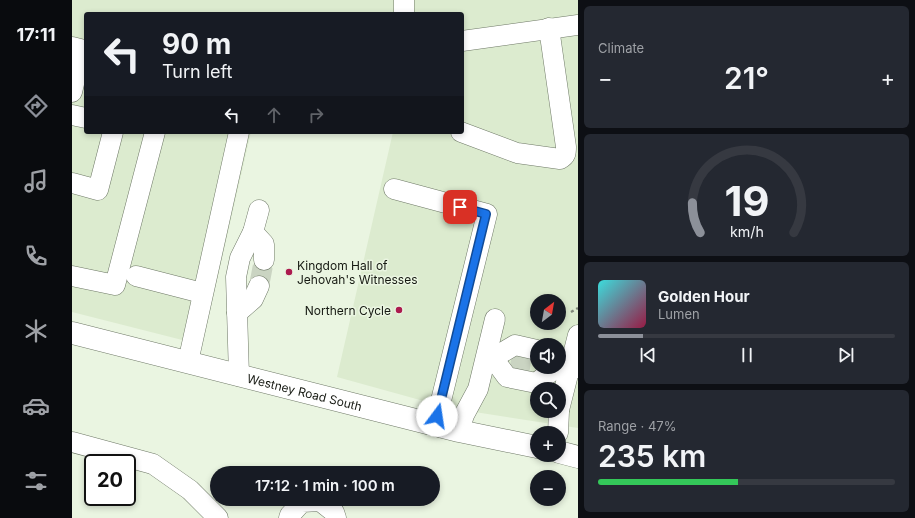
<!DOCTYPE html>
<meta charset="utf-8">
<style>
:root{--surface:#171b24;--page:#242831;--text:#f1f3f6;--muted:#9ea1a6;--line:#363941;--accent:#8c9099}
body{margin:0;font-family:Inter,sans-serif;background:var(--page);color:var(--text);height:100vh;display:flex;flex-direction:column;font-size:15px;white-space:nowrap}
*{box-sizing:border-box;margin:0}
p{font-size:13px;color:var(--muted)}
.icon{flex:none;width:22px;height:22px;fill:none;stroke:currentColor;stroke-width:2;stroke-linecap:round;stroke-linejoin:round}
.map{position:relative;flex:1;overflow:hidden}
.sheet{display:flex;flex-direction:column;gap:6px;padding:6px;background:#0d0f14;width:337px}
.sheet>*{flex:none}
.guide{position:absolute;left:12px;top:12px;width:380px;height:122px;border-radius:4px;box-shadow:0 2px 6px #0003;background:#171b24;color:var(--text);overflow:hidden}
.needle{width:26px;rotate:31deg}
.controls{position:absolute;left:458px;top:294px;display:grid;gap:8px}
.controls a{display:grid;place-items:center;width:36px;height:36px;border-radius:50%;background:var(--surface);box-shadow:0 2px 6px #0003;font-size:20px}
.speed{position:absolute;left:12px;top:454px;display:flex;gap:8px;font-size:20px;font-weight:700;text-align:center}
.speed>*{display:grid;place-content:center;width:52px;height:52px;border-radius:50%;background:var(--surface);box-shadow:0 2px 6px #0003;line-height:1}
.speed .limit{border:2px solid #111;border-radius:6px;background:#fff;color:#111}
.pin{position:absolute;display:grid;place-items:center;width:34px;height:34px;color:#fff;margin:-17px;border-radius:8px;box-shadow:0 2px 6px #0006}
.me{position:absolute;width:44px;margin:-22px;rotate:14deg;stroke-linejoin:round;filter:drop-shadow(0 0 3px #0008)}
.turn{display:flex;align-items:center;gap:14px;height:84px;padding:0 12px;font-size:18px}
.turn .icon{width:52px;height:52px;stroke-width:2.5}
.turn b{display:block;font-size:28px;line-height:34px}
.lanes{display:flex;align-items:center;height:38px;padding:0 12px;background:#0003;justify-content:center;gap:20px;direction:ltr}
.lanes .off{opacity:.35}
.big{font-size:30px;font-weight:600;line-height:1.1}
.sheet .tile{flex:1;display:flex;flex-direction:column;justify-content:center;gap:6px;min-width:0;padding:0 14px;border-radius:6px;background:var(--page)}
.sheet .dial{align-items:center;gap:0}
.dial svg{height:104px;overflow:visible;fill:none;stroke:var(--line);stroke-width:7;stroke-linecap:round;text-anchor:middle}
.dial text{fill:var(--text);stroke:none}
.song{display:flex;align-items:center;gap:12px}
.cover{width:48px;height:48px;border-radius:6px;background:linear-gradient(135deg,hsl(180 70% 55%),hsl(340 70% 35%))}
.played{height:4px;border-radius:2px;background:linear-gradient(90deg,var(--accent) 15%,var(--line) 15%)}
.keys{display:flex;justify-content:space-around;direction:ltr}
.heat{display:flex;justify-content:space-between;align-items:center;font-size:22px;direction:ltr}
.charge{height:6px;border-radius:3px;background:linear-gradient(90deg,#34c759 47%,var(--line) 0)}
.trip{position:absolute;left:138px;top:466px;width:230px;height:40px;border-radius:20px;background:var(--surface);box-shadow:0 2px 6px #0003;font-weight:600;line-height:40px;text-align:center}
main{display:flex;flex:1;min-height:0}
.tab-bar{display:flex;flex-direction:column;width:72px;justify-content:space-around;align-items:center;background:#090b0e;color:var(--muted)}
.tab-bar .icon{width:28px;height:28px}
.tab-bar .current{color:var(--accent)}
.tab-bar b{font-size:18px;color:var(--text)}
.map>svg:first-child{display:block}
.built{fill:#dcebcf;fill-rule:evenodd}
.lines{fill:none;stroke-linecap:round;stroke-linejoin:round}
.minor-tunnel{stroke:#cad4c2;stroke-width:20;stroke-dasharray:20 10;stroke-linecap:butt}
.minor-casing{stroke:#6e7866;stroke-width:21}
.major-casing{stroke:#6e7866;stroke-width:23}
.path{stroke:#7f8679;stroke-width:2.5;stroke-dasharray:3 3;stroke-linecap:butt}
.minor{stroke:#fff;stroke-width:20}
.major{stroke:#fff;stroke-width:22}
.route-casing{stroke:#114b97;stroke-width:10}
.route{stroke:#1a73e8;stroke-width:7}
.poi-dot{fill:#ac1a4e;stroke:#eaf5e1;stroke-width:1.5}
.labels{text-anchor:middle;dominant-baseline:central;stroke-width:3;stroke-linejoin:round;paint-order:stroke}
.poi-label{font-size:12px;fill:#161912;stroke:#eaf5e1;text-anchor:start}
.street-label{font-size:12px;fill:#161912;stroke:#eaf5e1}
</style>
<main>
<nav class="tab-bar">
<b>17:11</b>
<svg class="icon current" aria-label="directions" viewBox="0 0 24 24"><path d="M12 3l9 9-9 9-9-9zM9 14v-3h6M13 9l2 2-2 2"/></svg>
<svg class="icon" aria-label="music" viewBox="0 0 24 24"><path d="M9 18V5l10-2v13"/><circle cx="6" cy="18" r="3"/><circle cx="16" cy="16" r="3"/></svg>
<svg class="icon" aria-label="phone" viewBox="0 0 24 24"><path d="M5 4h4l2 5-3 2q2 4 5 5l2-3 5 2v4C11 20 4 13 5 4z"/></svg>
<svg class="icon" aria-label="climate" viewBox="0 0 24 24"><path d="M12 3v18M4 7l16 10M4 17L20 7"/></svg>
<svg class="icon" aria-label="car" viewBox="0 0 24 24"><path d="M5 17H2v-5l4-1 3-4h7l3 4 3 1v5h-3M9 17h6M6 11h13"/><circle cx="7" cy="17" r="2"/><circle cx="17" cy="17" r="2"/></svg>
<svg class="icon" aria-label="filters" viewBox="0 0 24 24"><path d="M4 7h16M4 17h16"/><circle cx="9" cy="7" r="2"/><circle cx="15" cy="17" r="2"/></svg>
</nav>
<div class="map">
<svg width="506" height="518" viewBox="0 0 506 518">
<rect width="100%" height="100%" fill="#eaf5e1"/>
<path class="built" d="M0,0H506V428L377,408L265,377L321,132H390V14H14V132H179L130,345L0,312ZM465,301H487V323H465ZM465,345H487V367H465ZM465,389H487V411H465Z"/>
<g class="lines">
<g class="minor-tunnel">
<path d="M187,286L192,260"/>
<path d="M439,360L465,364"/>
</g>
<defs>
<g id="minor">
<path d="M332,0V14"/>
<path d="M390,41L506,25"/>
<path d="M0,47L8,49L9,55L0,92"/>
<path d="M0,115L14,118"/>
<path d="M389,132L445,153L488,159C494,156 494,153 494,147L477,28"/>
<path d="M0,183L26,190L41,132"/>
<path d="M322,189L415,214L363,425"/>
<path d="M181,232L192,244V260"/>
<path d="M0,276L43,285L83,132"/>
<path d="M64,276L130,293"/>
<path d="M165,313L181,299L187,286"/>
<path d="M415,357L421,358L435,377L464,383L484,368H506"/>
<path d="M421,358L443,345L465,350"/>
<path d="M116,362L167,132"/>
<path d="M167,376L164,277L168,258L181,232L187,210"/>
<path d="M487,410L506,335"/>
<path d="M387,431L392,415L406,389L423,319"/>
<path d="M486,433L487,411"/>
<path d="M0,442L81,464L118,490L146,518"/>
<path d="M217,518L218,515L230,502L248,501L262,512L264,518"/>
</g>
<g id="major">
<path id="s1" d="M0,333L387,431L465,447"/>
<path d="M487,452L506,457"/>
</g>
</defs>
<use href="#minor" class="minor-casing"/>
<use href="#major" class="major-casing"/>
<path class="path" d="M499,312L506,308"/>
<use href="#minor" class="minor"/>
<use href="#major" class="major"/>
</g>
<g class="lines">
<defs>
<path id="route" d="M365,416L414,214L388,207"/>
</defs>
<use href="#route" class="route-casing"/>
<use href="#route" class="route"/>
</g>
<g class="poi-dot">
<circle cx="217" cy="272" r="4"/>
<circle cx="327" cy="310" r="4"/>
</g>
<g class="labels">
<g class="poi-label">
<text x="225" y="265">Kingdom Hall of<tspan x="225" dy="14">Jehovah's Witnesses</tspan></text>
<text x="319" y="310" text-anchor="end">Northern Cycle</text>
</g>
<g class="street-label">
<text stroke="none"><textPath href="#s1" startOffset="240">Westney Road South</textPath></text>
</g>
</g>
</svg>
<div class="controls">
<a><svg class="needle" viewBox="-14 -14 28 28"><path d="M0-13l5 13h-10z" fill="#e53935"/><path d="M0 13l5-13h-10z" fill="#9ea1a6"/></svg></a>
<a><svg class="icon" aria-label="sound" viewBox="0 0 24 24"><path d="M4 9h4l5-4v14l-5-4H4zM17 9q2 3 0 6"/></svg></a>
<a><svg class="icon" aria-label="search" viewBox="0 0 24 24"><circle cx="10" cy="10" r="6"/><path d="M15 15l6 6"/></svg></a>
<a>+</a>
<a>−</a>
</div>
<div class="speed"><div class="limit">20</div></div>
<div class="pin" style="left:388px;top:207px;background:#d93025"><svg class="icon" aria-label="arrive" viewBox="0 0 24 24"><path d="M6 21V4h12l-3 4 3 4H6"/></svg></div>
<svg class="me" style="left:365px;top:416px" viewBox="-20 -20 40 40"><circle r="19" fill="#fff"/><path d="M0-13L10 11 0 6-10 11z" fill="#1a73e8"/></svg>
<div class="trip">17:12 · 1 min · 100 m</div>
<div class="guide">
<div class="turn"><svg class="icon" aria-label="left" viewBox="0 0 24 24"><path d="M17 20v-9H6M10 6l-5 5 5 5"/></svg><div><b>90 m</b>Turn left</div></div>
<div class="lanes"><svg class="icon" aria-label="left" viewBox="0 0 24 24"><path d="M17 20v-9H6M10 6l-5 5 5 5"/></svg><svg class="icon off" aria-label="ahead" viewBox="0 0 24 24"><path d="M12 20V5M6 11l6-6 6 6"/></svg><svg class="icon off" aria-label="right" viewBox="0 0 24 24"><path d="M7 20v-9h11M14 6l5 5-5 5"/></svg></div>
</div>
</div>
<section class="sheet">
<div class="tile"><p>Climate</p>
<div class="heat"><a>−</a><b class="big">21°</b><a>+</a></div>
</div>
<div class="tile dial"><svg viewBox="0 0 100 80">
<path d="M14 69A42 42 0 1 1 86 69"/>
<path d="M14 69A42 42 0 0 1 8 46" stroke="#8c9099"/>
<text x="50" y="56" font-size="32" font-weight="700">19</text>
<text x="50" y="72" font-size="11">km/h</text>
</svg></div>
<div class="tile">
<div class="song"><i class="cover"></i><div><b>Golden Hour</b><p>Lumen</p></div></div>
<div class="played"></div>
<div class="keys"><svg class="icon" aria-label="previous" viewBox="0 0 24 24"><path d="M18 5L8 12l10 7zM5 5v14"/></svg><svg class="icon" aria-label="pause" viewBox="0 0 24 24"><path d="M8 5v14M16 5v14"/></svg><svg class="icon" aria-label="next" viewBox="0 0 24 24"><path d="M6 5l10 7-10 7zM19 5v14"/></svg></div>
</div>
<div class="tile"><p>Range · 47%</p><b class="big">235 km</b><div class="charge"></div></div>
</section>
</main>
